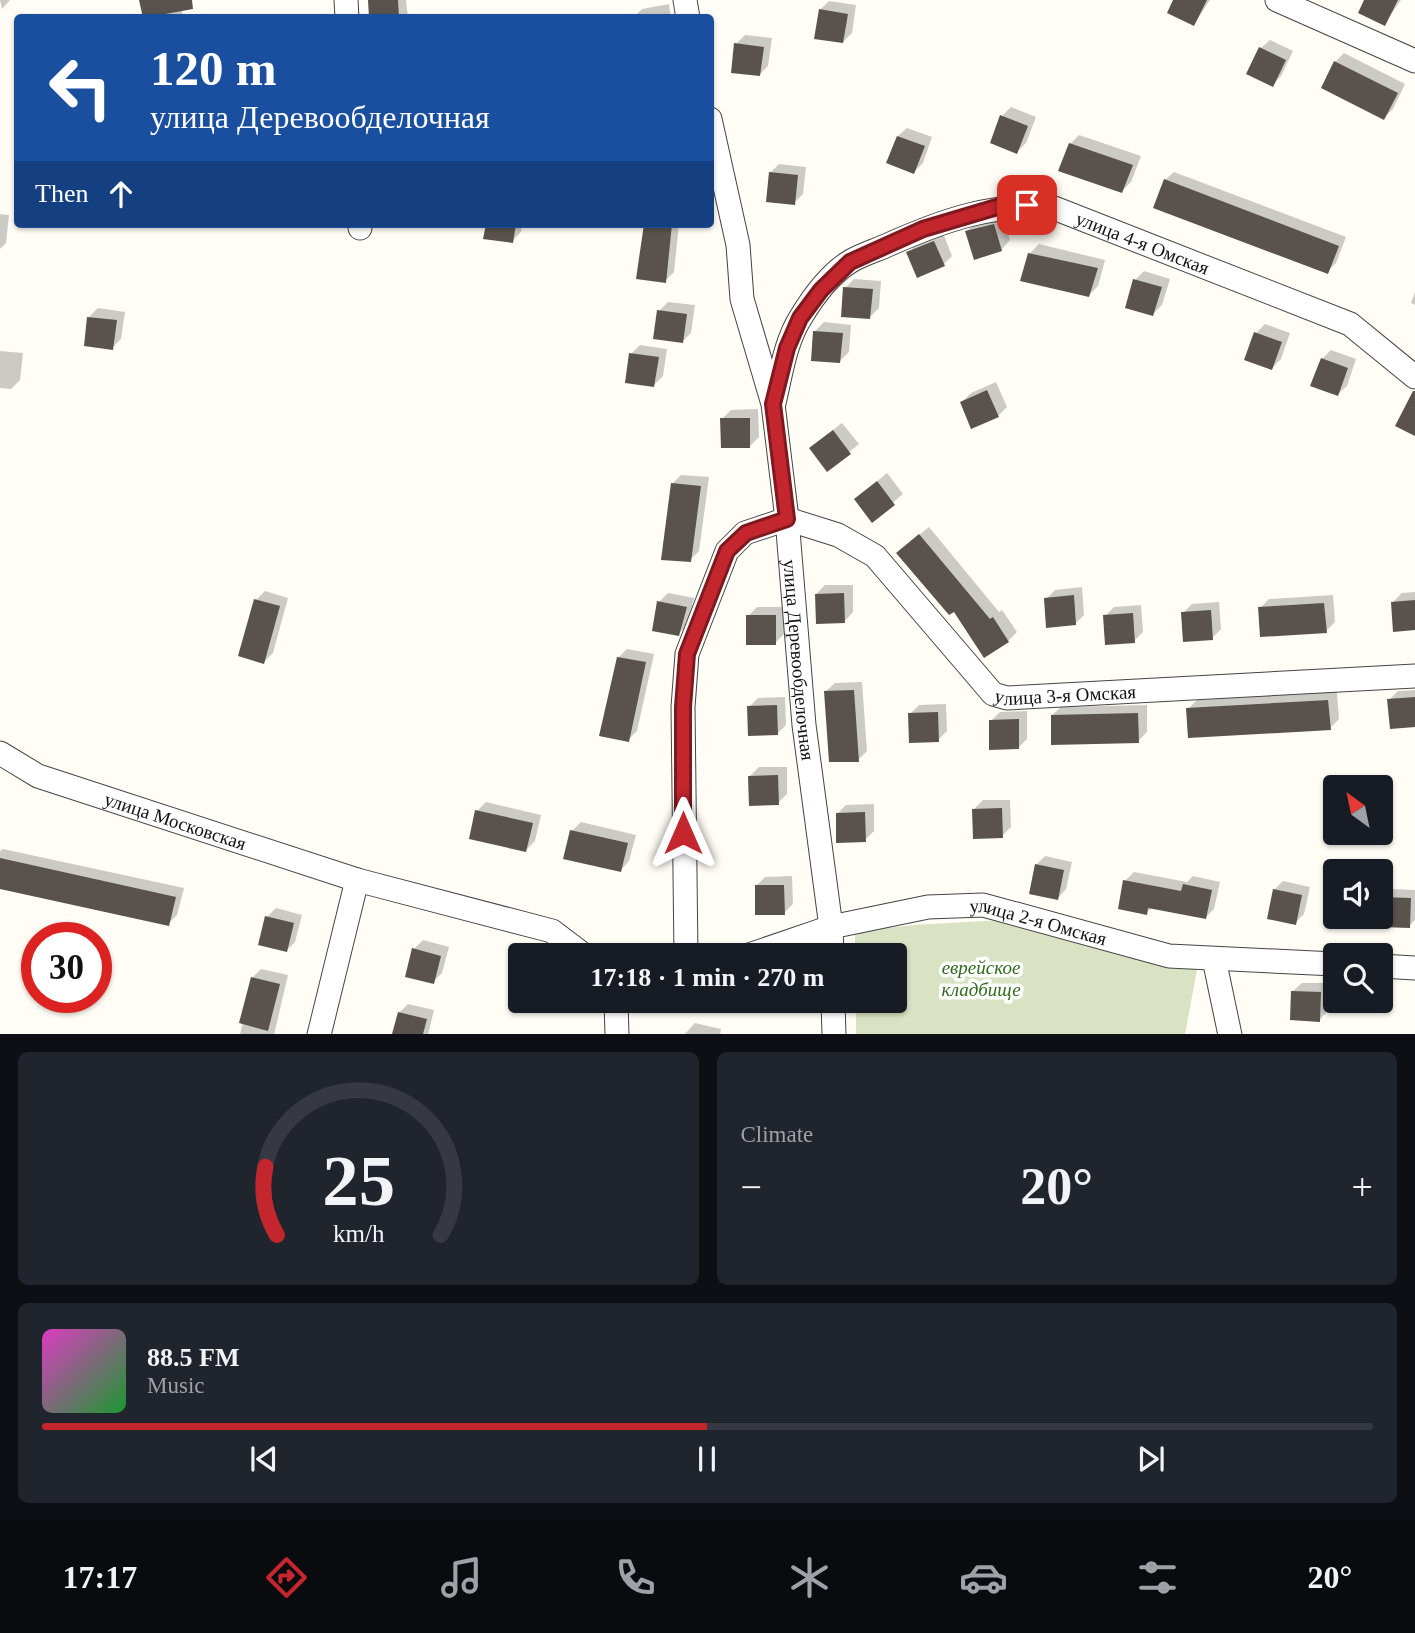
<!DOCTYPE html>
<meta charset="utf-8">
<style>
:root{--surface:#171b24;--page:#20242c;--text:#f1f3f6;--muted:#9ea1a6;--line:#363941;--accent:#c4262e}
body{margin:0;font-family:Georgia,serif;background:var(--page);color:var(--text);height:100vh;display:flex;flex-direction:column;font-size:26px;white-space:nowrap}
*{box-sizing:border-box;margin:0}
p{font-size:23px;color:var(--muted)}
.icon{flex:none;width:38px;height:38px;fill:none;stroke:currentColor;stroke-width:2;stroke-linecap:round;stroke-linejoin:round}
.map{position:relative;height:1034px;overflow:hidden}
.panel{display:flex;flex-direction:column;gap:18px;padding:18px;background:#0d0f14;flex:1}
.panel>*{flex:none}
.banner{position:absolute;left:14px;top:14px;width:700px;height:214px;border-radius:7px;box-shadow:0 2px 5px #0004;background:#1a4fa0;color:#fff;overflow:hidden}
.needle{width:46px;rotate:327deg}
.buttons{position:absolute;left:1323px;top:775px;display:grid;gap:14px}
.buttons a{display:grid;place-items:center;width:70px;height:70px;border-radius:7px;background:var(--surface);box-shadow:0 2px 5px #0004;font-size:35px}
.speed{position:absolute;left:21px;top:922px;display:flex;gap:14px;font-size:35px;font-weight:700;text-align:center}
.speed>*{display:grid;place-content:center;width:91px;height:91px;border-radius:50%;background:var(--surface);box-shadow:0 2px 5px #0004;line-height:1}
.speed .limit{border:10px solid #d22;background:#fff;color:#111}
.pin{position:absolute;display:grid;place-items:center;width:60px;height:60px;color:#fff;margin:-30px;border-radius:14px;box-shadow:0 4px 10px #0006}
.me{position:absolute;width:77px;margin:-38px;rotate:0deg;stroke-linejoin:round;filter:drop-shadow(0 0 5px #0008)}
.turn{display:flex;align-items:center;gap:24px;height:147px;padding:0 21px;font-size:32px}
.turn .icon{width:91px;height:91px;stroke-width:2.5}
.turn b{display:block;font-size:49px;line-height:60px}
.then{display:flex;align-items:center;height:66px;padding:0 21px;background:#0003;gap:14px;font-size:26px}
.big{font-size:52px;font-weight:800;line-height:1.1}
.panel .card{flex:1;display:flex;flex-direction:column;justify-content:center;gap:10px;min-width:0;padding:0 24px;border-radius:10px;background:var(--page)}
.panel .dial{align-items:center;gap:0}
.dial svg{height:182px;overflow:visible;fill:none;stroke:var(--line);stroke-width:7;stroke-linecap:round;text-anchor:middle}
.dial text{fill:var(--text);stroke:none}
.song{display:flex;align-items:center;gap:21px}
.cover{width:84px;height:84px;border-radius:10px;background:linear-gradient(135deg,hsl(310 70% 55%),hsl(130 70% 35%))}
.played{height:7px;border-radius:4px;background:linear-gradient(90deg,var(--accent) 50%,var(--line) 50%)}
.keys{display:flex;justify-content:space-around;direction:ltr}
.heat{display:flex;justify-content:space-between;align-items:center;font-size:38px;direction:ltr}
.panel .tiles{flex:1;display:grid;gap:18px;grid-template-columns:1fr 1fr}
.card:last-child{grid-column:span 2}
.trip{position:absolute;left:508px;top:943px;width:399px;height:70px;border-radius:7px;background:var(--surface);box-shadow:0 2px 5px #0004;font-weight:800;line-height:70px;text-align:center}
.tab-bar{display:flex;height:112px;justify-content:space-around;align-items:center;background:#090b0e;color:var(--muted)}
.tab-bar .icon{width:49px;height:49px}
.tab-bar .on{color:var(--accent)}
.tab-bar b{font-size:32px;color:var(--text)}
.map>svg:first-child{display:block}
.cemetery{fill:#d9e3c4}
.shadow{fill:#0003}
.building{fill:#5a524d}
.lines{fill:none;stroke-linecap:round;stroke-linejoin:round}
.street-casing{stroke:#444;stroke-width:25}
.street{stroke:#fff;stroke-width:23}
.route-casing{stroke:#7f191e;stroke-width:18}
.route{stroke:#c4262e;stroke-width:12}
.labels{text-anchor:middle;dominant-baseline:central;stroke-width:7;stroke-linejoin:round;paint-order:stroke}
.street-label{font-size:19px;fill:#111;stroke:#fff}
.park-label{font-size:19px;font-style:italic;fill:#2f6b1f;stroke:#fff}
</style>
<div class="map">
<svg width="1415" height="1035" viewBox="0 0 1415 1035">
<rect width="100%" height="100%" fill="#fffdf5"/>
<path class="cemetery" d="M1003,920L1197,970L1185,1034H856V1001H894V956L855,955V932L914,925Z"/>
<g class="shadow">
<path d="M0,0H10L2,9Z"/>
<path d="M141,0H180L183,18H155Z"/>
<path d="M369,0H406L408,18H371Z"/>
<path d="M1175,0H1210L1194,24Z"/>
<path d="M1366,0H1401L1384,24Z"/>
<path d="M829,1L856,5L852,33L843,42L820,10Z"/>
<path d="M669,4L671,18H633L642,9Z"/>
<path d="M745,35L772,38L768,66L759,75L736,44Z"/>
<path d="M1270,40L1293,51L1281,76L1272,85L1261,48Z"/>
<path d="M1344,53L1405,84L1393,109L1384,118L1335,62Z"/>
<path d="M1011,107L1036,117L1026,143L1017,152L1002,116Z"/>
<path d="M907,128L932,137L923,163L914,172L888,162L898,136Z"/>
<path d="M1079,135L1141,156L1131,182L1122,191L1070,144Z"/>
<path d="M779,164L806,167L803,194L794,203L770,173Z"/>
<path d="M1174,172L1346,237L1336,263L1327,272L1165,180Z"/>
<path d="M0,214L9,215L6,243L0,249Z"/>
<path d="M1003,216L1010,240L1002,249L975,257L967,231L976,223Z"/>
<path d="M487,224H522L521,232L512,241Z"/>
<path d="M644,224H679L674,272L665,281Z"/>
<path d="M943,233L952,256L944,264L908,253L917,244Z"/>
<path d="M1039,244L1105,260L1098,286L1089,295L1030,253Z"/>
<path d="M1144,271L1170,279L1162,305L1153,314L1135,280Z"/>
<path d="M854,279L881,281L879,308L870,317L845,288Z"/>
<path d="M1415,292V305L1411,303Z"/>
<path d="M668,302L695,305L691,333L682,342L659,311Z"/>
<path d="M98,308L125,312L121,339L112,348L89,317Z"/>
<path d="M824,322L851,325L849,352L840,361L815,331Z"/>
<path d="M1265,324L1290,333L1281,359L1272,368L1256,333Z"/>
<path d="M640,345L667,349L663,376L654,385L631,354Z"/>
<path d="M1331,350L1356,359L1347,386L1338,394L1322,359Z"/>
<path d="M0,351L23,353L20,380L11,389L0,388Z"/>
<path d="M996,382L1007,407L998,416L962,402L971,393Z"/>
<path d="M758,409L759,437L750,446L722,419L731,410Z"/>
<path d="M842,423L859,444L828,469L820,440Z"/>
<path d="M887,473L903,494L872,520L856,499Z"/>
<path d="M681,475L709,477L699,551L690,560L672,484Z"/>
<path d="M929,527L999,612L1002,610L1017,632L1008,641L954,609L907,545Z"/>
<path d="M825,585H853V612L845,621L816,594Z"/>
<path d="M1082,587L1084,615L1075,624L1046,599L1055,590Z"/>
<path d="M265,591L288,598L273,653L264,662L256,600Z"/>
<path d="M1415,592V628L1393,602L1402,593Z"/>
<path d="M668,593L694,598L687,625L678,634L659,602Z"/>
<path d="M1333,595L1335,622L1326,631L1260,608L1269,599Z"/>
<path d="M1219,602L1221,629L1212,638L1183,613L1192,604Z"/>
<path d="M1141,605L1143,632L1134,641L1105,616L1114,607Z"/>
<path d="M757,607H784V634L775,643L748,616Z"/>
<path d="M627,649L654,654L637,731L628,740L618,658Z"/>
<path d="M862,682L867,751L858,760L826,691L835,683Z"/>
<path d="M1415,690V726L1389,700L1398,691Z"/>
<path d="M1337,692L1339,719L1330,728L1188,709L1197,700Z"/>
<path d="M785,697L786,725L777,734L749,707L758,698Z"/>
<path d="M946,704L947,731L938,740L910,714L919,705Z"/>
<path d="M1147,705V732L1138,741L1052,715L1061,707Z"/>
<path d="M1027,711V739L1018,748L991,721L1000,712Z"/>
<path d="M759,767H787V794L778,803L750,776Z"/>
<path d="M983,800H1010L1011,827L1002,836L974,809Z"/>
<path d="M486,802L541,815L535,841L526,850L477,811Z"/>
<path d="M874,804V831L865,840L837,814L846,805Z"/>
<path d="M581,822L636,835L629,861L621,870L572,831Z"/>
<path d="M3,849L184,888L177,915L168,924L0,887V851Z"/>
<path d="M1045,856L1072,862L1066,889L1058,898L1036,865Z"/>
<path d="M1134,872L1187,882L1193,876L1220,882L1214,909L1205,918L1153,907L1146,913L1125,881Z"/>
<path d="M792,876L793,904L784,913L756,886L765,877Z"/>
<path d="M1283,881L1310,887L1304,914L1295,923L1274,890Z"/>
<path d="M1392,889L1415,890V920L1409,926L1383,898Z"/>
<path d="M276,908L302,915L295,942L286,951L267,917Z"/>
<path d="M423,940L449,947L442,973L433,982L414,949Z"/>
<path d="M824,951V956H794L797,953Z"/>
<path d="M261,969L288,975L274,1035H240L252,978Z"/>
<path d="M1302,983H1329L1328,1011L1319,1020L1293,991Z"/>
<path d="M408,1004L434,1010L428,1035H394L399,1013Z"/>
<path d="M695,1023L721,1029L720,1035H684Z"/>
</g>
<g class="building">
<path d="M139,0H192L193,9L143,18Z"/>
<path d="M368,0H398L399,18H369Z"/>
<path d="M1173,0H1207L1194,26L1167,13Z"/>
<path d="M1364,0H1398L1385,26L1358,13Z"/>
<path d="M819,9L848,14L843,43L814,39Z"/>
<path d="M734,43L764,47L760,76L731,73Z"/>
<path d="M1259,47L1286,60L1273,87L1246,74Z"/>
<path d="M1334,61L1398,93L1384,120L1321,88Z"/>
<path d="M1000,115L1028,126L1017,154L990,143Z"/>
<path d="M897,136L925,146L914,174L886,163Z"/>
<path d="M1069,143L1133,165L1122,193L1058,171Z"/>
<path d="M769,172L798,175L795,205L766,202Z"/>
<path d="M1164,179L1339,246L1328,274L1153,208Z"/>
<path d="M486,224H516L513,243L483,239Z"/>
<path d="M644,224H672L666,283L636,279Z"/>
<path d="M994,224L1002,251L974,260L965,231Z"/>
<path d="M934,241L945,266L917,278L906,252Z"/>
<path d="M1028,253L1098,268L1089,297L1020,281Z"/>
<path d="M1133,279L1162,287L1153,316L1125,308Z"/>
<path d="M843,287L873,289L870,319L841,317Z"/>
<path d="M657,310L687,314L683,343L653,339Z"/>
<path d="M87,317L117,320L113,350L84,346Z"/>
<path d="M813,331L843,333L840,363L811,361Z"/>
<path d="M1254,332L1282,342L1272,370L1244,360Z"/>
<path d="M629,353L659,357L654,387L625,383Z"/>
<path d="M1321,358L1348,368L1338,396L1310,386Z"/>
<path d="M987,390L999,417L971,429L960,402Z"/>
<path d="M1413,391H1415V436L1395,426Z"/>
<path d="M720,418H750V448H721Z"/>
<path d="M833,430L851,454L827,472L809,448Z"/>
<path d="M877,481L895,505L872,523L854,499Z"/>
<path d="M671,483L701,486L691,562L661,560Z"/>
<path d="M919,534L990,619L993,617L1009,642L984,658L954,612L949,615L896,553Z"/>
<path d="M844,593L845,623L816,624L815,594Z"/>
<path d="M1074,595L1076,625L1046,628L1044,598Z"/>
<path d="M254,599L280,606L264,664L238,656Z"/>
<path d="M1415,600V630L1393,632L1391,602Z"/>
<path d="M657,601L687,607L679,636L652,631Z"/>
<path d="M1324,603L1327,633L1260,637L1258,607Z"/>
<path d="M1211,610L1213,640L1183,642L1181,612Z"/>
<path d="M1133,613L1135,643L1105,645L1103,615Z"/>
<rect x="746" y="615" width="30" height="30"/>
<path d="M617,657L646,662L629,742L599,736Z"/>
<path d="M854,690L859,762H829L824,691Z"/>
<path d="M1415,697V727L1390,729L1387,699Z"/>
<path d="M1328,700L1331,730L1188,738L1186,708Z"/>
<path d="M777,705L778,735L748,736L747,706Z"/>
<path d="M938,712L939,742L909,743L908,713Z"/>
<path d="M1138,713L1139,743L1051,745V715Z"/>
<path d="M1019,719V749L989,750V720Z"/>
<path d="M778,775L779,805L749,806L748,776Z"/>
<path d="M1002,808L1003,838L973,839L972,809Z"/>
<path d="M475,810L533,823L526,852L469,839Z"/>
<path d="M865,812L866,842L836,843V813Z"/>
<path d="M570,830L628,843L621,872L563,859Z"/>
<path d="M0,858L176,897L169,926L0,889Z"/>
<path d="M1035,864L1064,870L1058,900L1029,894Z"/>
<path d="M1123,880L1181,891L1183,884L1212,890L1206,919L1148,908L1147,915L1118,909Z"/>
<path d="M755,885H784L785,915H755Z"/>
<path d="M1273,889L1302,895L1296,925L1267,919Z"/>
<path d="M1381,897L1411,898L1410,928L1380,927Z"/>
<path d="M265,916L294,923L287,952L258,945Z"/>
<path d="M412,948L441,956L434,984L405,977Z"/>
<path d="M251,977L280,984L268,1031L239,1023Z"/>
<path d="M1291,991L1321,992L1320,1022L1290,1020Z"/>
<path d="M398,1012L427,1019L423,1034H392Z"/>
</g>
<g class="lines">
<defs>
<g id="street">
<path d="M346,0L347,18"/>
<path d="M685,0L688,18"/>
<path d="M1277,0L1415,61"/>
<path id="s1" d="M710,119L738,245L742,299L773,404L787,519L804,725L831,927L832,956"/>
<path d="M360,224V228"/>
<path id="s2" d="M774,403C781,374 785,342 801,317C813,297 831,273 851,261C863,254 877,250 890,244C944,220 995,202 1054,208L1350,324L1415,377"/>
<path id="s3" d="M0,753L38,776L357,880L552,931L585,956"/>
<path id="s4" d="M686,956L683,707L687,654L727,551L745,533L787,519L838,535L875,556L993,694L1007,698L1415,676"/>
<path id="s5" d="M746,956L831,927L928,907L983,905L1169,956L1335,964"/>
<path d="M1214,959L1230,1035"/>
<path d="M1381,966L1415,968"/>
<path d="M616,1001L617,1035"/>
<path d="M833,1001L834,1035"/>
<path d="M319,1035L357,880"/>
</g>
</defs>
<use href="#street" class="street-casing"/>
<use href="#street" class="street"/>
</g>
<g class="lines">
<defs>
<path id="route" d="M683,833V707L687,654L727,551L746,533L787,519L773,404L787,348L800,318L821,290L850,262L923,229L997,207L1027,205"/>
</defs>
<use href="#route" class="route-casing"/>
<use href="#route" class="route"/>
</g>
<g class="labels">
<g class="street-label">
<text stroke="none"><textPath href="#s2" startOffset="474">улица 4-я Омская</textPath></text>
<text stroke="none"><textPath href="#s1" startOffset="550">улица Деревообделочная</textPath></text>
<text stroke="none"><textPath href="#s4" startOffset="833">улица 3-я Омская</textPath></text>
<text stroke="none"><textPath href="#s3" startOffset="189">улица Московская</textPath></text>
<text stroke="none"><textPath href="#s5" startOffset="301">улица 2-я Омская</textPath></text>
</g>
<g class="park-label">
<text x="981" y="967">еврейское<tspan x="981" dy="22">кладбище</tspan></text>
</g>
</g>
</svg>
<div class="buttons">
<a><svg class="needle" viewBox="-14 -14 28 28"><path d="M0-13l5 13h-10z" fill="#e53935"/><path d="M0 13l5-13h-10z" fill="#9ea1a6"/></svg></a>
<a><svg class="icon" aria-label="sound" viewBox="0 0 24 24"><path d="M4 9h4l5-4v14l-5-4H4zM17 9q2 3 0 6"/></svg></a>
<a><svg class="icon" aria-label="search" viewBox="0 0 24 24"><circle cx="10" cy="10" r="6"/><path d="M15 15l6 6"/></svg></a>
</div>
<div class="speed"><div class="limit">30</div></div>
<div class="pin" style="left:1027px;top:205px;background:#d93025"><svg class="icon" aria-label="arrive" viewBox="0 0 24 24"><path d="M6 21V4h12l-3 4 3 4H6"/></svg></div>
<svg class="me" style="left:683px;top:833px" viewBox="-20 -20 40 40"><path d="M0-17L14 15 0 8-14 15z" fill="#c4262e" stroke="#fff" stroke-width="4"/></svg>
<div class="trip">17:18 · 1 min · 270 m</div>
<div class="banner">
<div class="turn"><svg class="icon" aria-label="left" viewBox="0 0 24 24"><path d="M17 20v-9H6M10 6l-5 5 5 5"/></svg><div><b>120 m</b>улица Деревообделочная</div></div>
<div class="then">Then<svg class="icon" aria-label="ahead" viewBox="0 0 24 24"><path d="M12 20V5M6 11l6-6 6 6"/></svg></div>
</div>
</div>
<section class="panel">
<div class="tiles">
<div class="card dial"><svg viewBox="0 0 100 80">
<path d="M14 69A42 42 0 1 1 86 69"/>
<path d="M14 69A42 42 0 0 1 9 39" stroke="#c4262e"/>
<text x="50" y="56" font-size="32" font-weight="700">25</text>
<text x="50" y="72" font-size="11">km/h</text>
</svg></div>
<div class="card"><p>Climate</p>
<div class="heat"><a>−</a><b class="big">20°</b><a>+</a></div>
</div>
<div class="card">
<div class="song"><i class="cover"></i><div><b>88.5 FM</b><p>Music</p></div></div>
<div class="played"></div>
<div class="keys"><svg class="icon" aria-label="previous" viewBox="0 0 24 24"><path d="M18 5L8 12l10 7zM5 5v14"/></svg><svg class="icon" aria-label="pause" viewBox="0 0 24 24"><path d="M8 5v14M16 5v14"/></svg><svg class="icon" aria-label="next" viewBox="0 0 24 24"><path d="M6 5l10 7-10 7zM19 5v14"/></svg></div>
</div>
</div>
</section>
<nav class="tab-bar">
<b>17:17</b>
<svg class="icon on" aria-label="directions" viewBox="0 0 24 24"><path d="M12 3l9 9-9 9-9-9zM9 14v-3h6M13 9l2 2-2 2"/></svg>
<svg class="icon" aria-label="music" viewBox="0 0 24 24"><path d="M9 18V5l10-2v13"/><circle cx="6" cy="18" r="3"/><circle cx="16" cy="16" r="3"/></svg>
<svg class="icon" aria-label="phone" viewBox="0 0 24 24"><path d="M5 4h4l2 5-3 2q2 4 5 5l2-3 5 2v4C11 20 4 13 5 4z"/></svg>
<svg class="icon" aria-label="climate" viewBox="0 0 24 24"><path d="M12 3v18M4 7l16 10M4 17L20 7"/></svg>
<svg class="icon" aria-label="car" viewBox="0 0 24 24"><path d="M5 17H2v-5l4-1 3-4h7l3 4 3 1v5h-3M9 17h6M6 11h13"/><circle cx="7" cy="17" r="2"/><circle cx="17" cy="17" r="2"/></svg>
<svg class="icon" aria-label="filters" viewBox="0 0 24 24"><path d="M4 7h16M4 17h16"/><circle cx="9" cy="7" r="2"/><circle cx="15" cy="17" r="2"/></svg>
<b>20°</b>
</nav>
